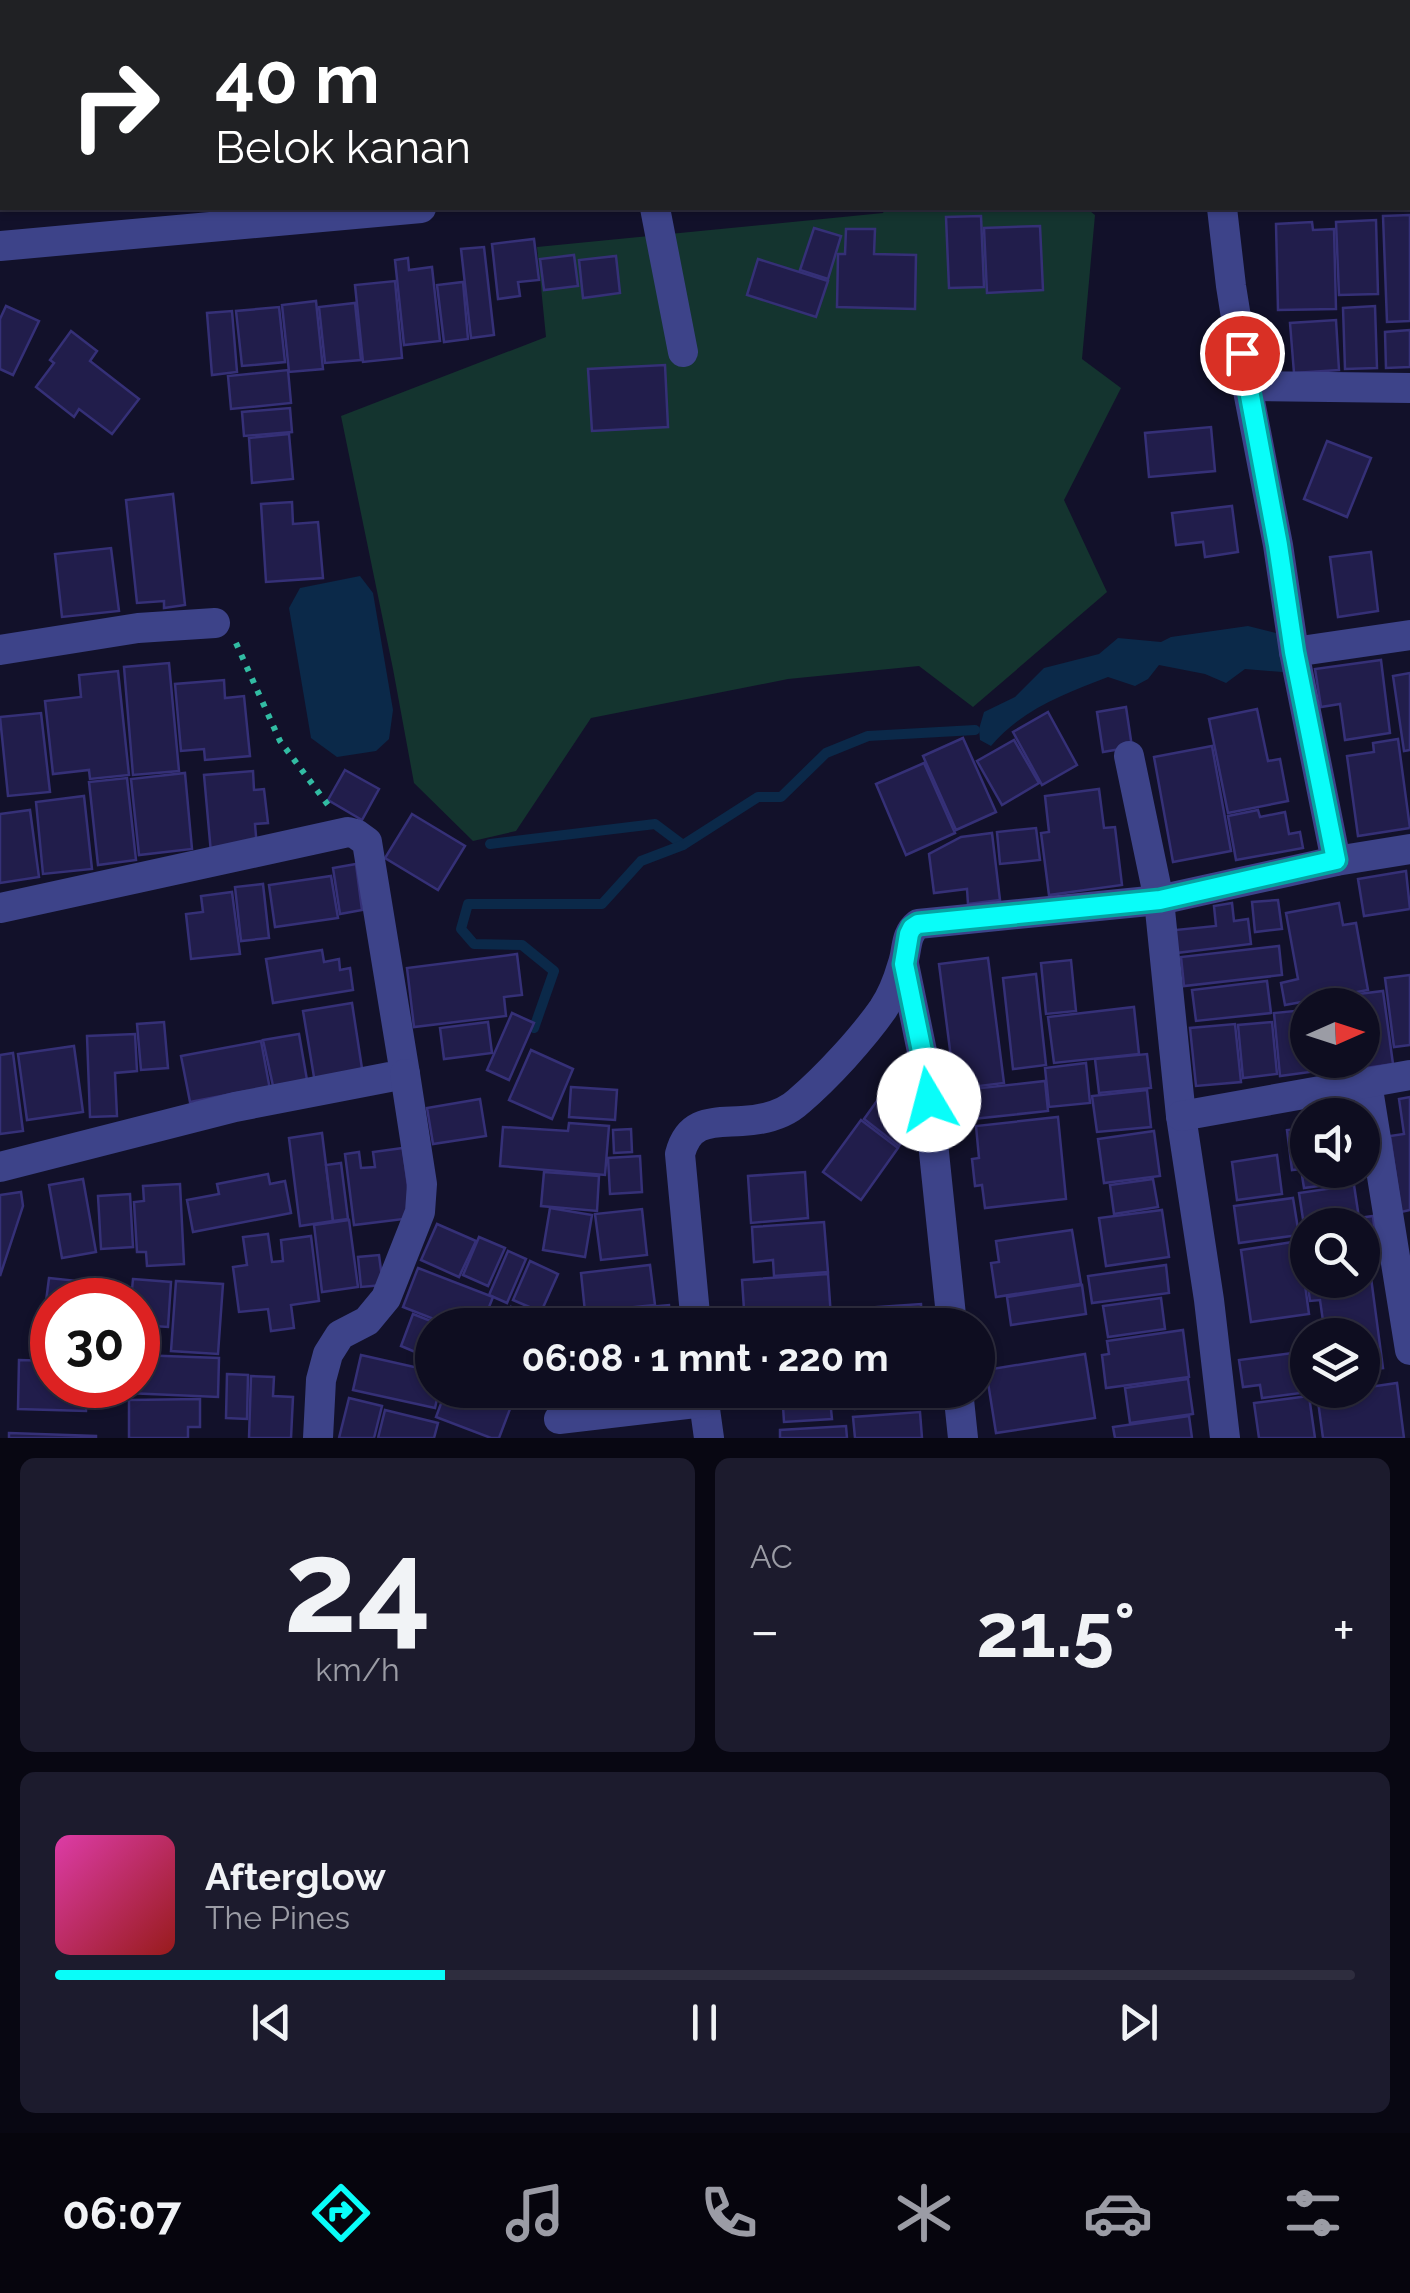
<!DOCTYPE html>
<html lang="id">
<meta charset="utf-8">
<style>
:root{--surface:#0e0d20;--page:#1c1b2d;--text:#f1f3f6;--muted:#9b9ca5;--line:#2e2d3e;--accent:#09fdf9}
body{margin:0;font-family:Raleway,sans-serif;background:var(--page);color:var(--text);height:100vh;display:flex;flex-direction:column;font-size:38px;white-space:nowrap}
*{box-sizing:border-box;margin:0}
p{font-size:32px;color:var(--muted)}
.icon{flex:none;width:55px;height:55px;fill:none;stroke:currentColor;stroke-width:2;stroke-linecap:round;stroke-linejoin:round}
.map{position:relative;height:1438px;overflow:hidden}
.panel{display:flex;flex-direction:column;gap:20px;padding:20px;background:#080712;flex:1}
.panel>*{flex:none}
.guide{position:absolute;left:0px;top:0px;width:1410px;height:210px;box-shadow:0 2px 8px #0004,0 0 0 2px var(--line);background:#202124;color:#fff;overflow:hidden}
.needle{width:65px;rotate:87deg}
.buttons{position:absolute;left:1290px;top:988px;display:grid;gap:20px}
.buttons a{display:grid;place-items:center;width:90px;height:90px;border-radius:50%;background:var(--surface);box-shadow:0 2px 8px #0004,0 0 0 2px var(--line);font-size:50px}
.speed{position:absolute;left:30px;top:1278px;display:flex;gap:20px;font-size:50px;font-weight:700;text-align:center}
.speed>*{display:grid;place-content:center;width:130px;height:130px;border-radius:50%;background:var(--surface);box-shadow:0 2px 8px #0004,0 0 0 2px var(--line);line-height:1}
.speed .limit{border:15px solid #d22;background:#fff;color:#111}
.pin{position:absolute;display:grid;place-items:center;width:85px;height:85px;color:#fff;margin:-42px;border:5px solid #fff;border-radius:50%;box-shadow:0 2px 10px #0007}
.me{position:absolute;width:110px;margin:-55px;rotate:352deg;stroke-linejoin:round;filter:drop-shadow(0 0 8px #0008)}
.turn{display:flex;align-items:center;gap:35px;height:210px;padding:0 50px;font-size:45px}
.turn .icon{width:130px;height:130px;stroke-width:2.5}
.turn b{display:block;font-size:70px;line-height:85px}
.big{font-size:75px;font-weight:700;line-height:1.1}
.panel .card{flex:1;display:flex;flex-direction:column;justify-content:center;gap:15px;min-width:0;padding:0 35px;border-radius:15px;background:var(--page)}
.panel .dial{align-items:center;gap:0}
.dial b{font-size:130px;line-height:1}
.song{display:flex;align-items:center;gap:30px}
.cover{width:120px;height:120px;border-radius:15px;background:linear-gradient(135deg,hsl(320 70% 55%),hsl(0 70% 35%))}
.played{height:10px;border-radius:5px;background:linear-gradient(90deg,var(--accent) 30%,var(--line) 30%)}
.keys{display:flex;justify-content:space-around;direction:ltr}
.heat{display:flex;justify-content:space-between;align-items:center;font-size:55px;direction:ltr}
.panel .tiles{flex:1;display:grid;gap:20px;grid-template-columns:1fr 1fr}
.card:last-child{grid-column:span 2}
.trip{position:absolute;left:415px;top:1308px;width:580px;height:100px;border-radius:50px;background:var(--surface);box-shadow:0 2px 8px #0004,0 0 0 2px var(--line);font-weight:700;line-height:100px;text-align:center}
.menu{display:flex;height:160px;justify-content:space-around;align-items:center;background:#06050d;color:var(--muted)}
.menu .icon{width:70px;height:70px}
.menu .active{color:var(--accent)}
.menu b{font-size:45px;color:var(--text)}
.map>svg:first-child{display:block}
.green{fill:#14342f}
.water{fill:#0b2949}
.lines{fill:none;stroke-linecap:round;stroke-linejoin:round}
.stream{stroke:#0b2949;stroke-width:10}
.canal{stroke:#0b2949;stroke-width:35}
.building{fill:#211d4b;stroke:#353077;stroke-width:2.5}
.path{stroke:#32bca3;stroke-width:6;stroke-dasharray:5 8;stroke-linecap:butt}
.minor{stroke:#3d4389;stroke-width:30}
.route-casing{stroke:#06a4a2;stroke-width:25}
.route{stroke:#09fdf9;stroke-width:18}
</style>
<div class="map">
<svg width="1410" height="1438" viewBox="0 0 1410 1438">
<rect width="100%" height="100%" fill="#12112a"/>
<path class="green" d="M886,208H1086L1095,215L1082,359L1121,388L1064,500L1107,592L973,707L919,666L788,679L591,718L516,831L473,841L414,783L393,669L341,416L546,337L537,247L883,213Z"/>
<g class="water">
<path d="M360,576L373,593L393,710L389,739L376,751L337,757L311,738L289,608L300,588Z"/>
<path d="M1248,626L1276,633L1294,673L1245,669L1226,683L1205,674L1159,665L1148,679L1135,686L1108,677C1064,694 1021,710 991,746L980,740L979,729L984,712L1015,697L1044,668L1099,654L1118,638L1161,642L1171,637Z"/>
</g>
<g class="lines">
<g class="stream">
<path d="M490,844L655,824L683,845"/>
<path d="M534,1028L554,971L522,945L474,944L461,929L468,904H602L641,861L683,845L758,797H781L826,753L868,736L975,730"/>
</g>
<g class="canal">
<path d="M1408,45H1410"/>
<path d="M0,182H2"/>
</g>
</g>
<g class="building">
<path d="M1410,215V321L1387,322L1383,216Z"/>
<path d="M981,216L984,287L949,288L946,217Z"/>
<path d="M1376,220L1378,294L1339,295L1336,222Z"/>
<path d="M1312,222L1313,230L1334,229L1336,309L1278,310L1276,224Z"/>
<path d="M1040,226L1043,290L987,293L984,228Z"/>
<path d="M814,228L841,236L828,279L800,270Z"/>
<path d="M846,229H875L874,254L916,255L915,309L837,307L838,254H845Z"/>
<path d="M534,239L539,280L518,282L520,296L498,299L492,244Z"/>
<path d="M484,247L494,335L471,338L461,249Z"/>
<path d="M574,255L578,286L544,290L540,259Z"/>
<path d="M616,256L620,293L583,298L579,260Z"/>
<path d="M408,258L409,270L432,267L440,341L404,345L395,260Z"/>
<path d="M758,259L828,281L816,317L747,295Z"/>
<path d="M395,281L402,358L363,362L355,285Z"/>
<path d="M463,282L468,339L444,342L437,285Z"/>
<path d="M316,301L323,369L289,372L282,305Z"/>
<path d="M355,303L361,360L325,363L319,307Z"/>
<path d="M6,306L39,321L13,375L0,369V319Z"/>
<path d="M1375,306L1377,368L1345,369L1343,308Z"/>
<path d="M279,307L285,362L242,366L236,311Z"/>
<path d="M232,311L237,372L212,375L207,313Z"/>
<path d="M1336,320L1339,370L1294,373L1290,323Z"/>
<path d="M1410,330V367L1386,368L1385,332Z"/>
<path d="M71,331L97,351L90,361L139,399L112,434L79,409L74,417L36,387L54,363L50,360Z"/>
<path d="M665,365L668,427L592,431L588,369Z"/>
<path d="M288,370L291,403L231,409L228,376Z"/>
<path d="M290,408L292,432L244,436L242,412Z"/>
<path d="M1211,427L1215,471L1149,477L1145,433Z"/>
<path d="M289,434L293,479L252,483L249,438Z"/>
<path d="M1327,441L1371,458L1347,517L1304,499Z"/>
<path d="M173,494L185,605L164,608V601L137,603L126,500Z"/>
<path d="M292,502L293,524L318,522L323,578L266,582L261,504Z"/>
<path d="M1232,506L1238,552L1205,557L1203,542L1176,545L1172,513Z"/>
<path d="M111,548L119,611L62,617L55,554Z"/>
<path d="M1371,552L1378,611L1338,617L1330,557Z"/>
<path d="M1381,660L1390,733L1345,740L1340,704L1321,707L1315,669Z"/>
<path d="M169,663L179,771L133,775L124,667Z"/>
<path d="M118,671L129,775L90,779L89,770L53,774L45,701L81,697L79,675Z"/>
<path d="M1410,673V750L1404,751L1393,676Z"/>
<path d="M224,680L225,698L244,696L250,756L205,760L204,749L181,751L175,684Z"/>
<path d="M1126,707L1132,747L1103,752L1097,712Z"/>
<path d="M1257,709L1268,761L1280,759L1288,801L1228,813L1209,719Z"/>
<path d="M1048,712L1077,765L1042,785L1013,732Z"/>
<path d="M41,713L50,792L8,796L0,717Z"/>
<path d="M963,738L996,812L956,830L923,756Z"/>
<path d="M1398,739L1410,828L1358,836L1347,756L1374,752L1373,743Z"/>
<path d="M1014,740L1039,783L1002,805L977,761Z"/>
<path d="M1212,746L1231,851L1173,862L1154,757Z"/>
<path d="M924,763L955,833L906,855L876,784Z"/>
<path d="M345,770L379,789L362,820L328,800Z"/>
<path d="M253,771L254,790L264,789L268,823L255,824L257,848L211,853L204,775Z"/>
<path d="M185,773L192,849L139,855L131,779Z"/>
<path d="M127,778L136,860L98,865L89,782Z"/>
<path d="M1099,789L1104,828L1115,827L1122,885L1049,895L1041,833L1049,832L1045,796Z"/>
<path d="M84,796L92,869L43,874L36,802Z"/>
<path d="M30,810L39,877L0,883V814Z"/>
<path d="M1258,810L1260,817L1285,812L1289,834L1300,832L1303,848L1236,860L1228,816Z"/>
<path d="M412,814L465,846L438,890L385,858Z"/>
<path d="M1036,828L1040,860L1000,864L997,832Z"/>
<path d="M992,833L1000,900L968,904L967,889L934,893L929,854L961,837Z"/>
<path d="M356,864L362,910L340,914L333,868Z"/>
<path d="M1406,871L1410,909L1364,916L1358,879Z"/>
<path d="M331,876L338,918L275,927L269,885Z"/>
<path d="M263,884L269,938L241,941L235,887Z"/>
<path d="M232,892L240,954L191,959L186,914L203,912L201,896Z"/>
<path d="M1278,900L1282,929L1255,932L1252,902Z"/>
<path d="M1232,903L1234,921L1248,919L1251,944L1168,954L1165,931L1216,926L1214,906Z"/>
<path d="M1339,903L1343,925L1356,923L1368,990L1285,1005L1281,983L1298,979L1286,913Z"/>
<path d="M1279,946L1282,975L1184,986L1181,957Z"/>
<path d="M322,950L324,962L339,959L340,970L350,968L353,990L273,1003L266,959Z"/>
<path d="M517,954L522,995L504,997L506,1016L414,1027L407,968Z"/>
<path d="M988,958L1004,1083L955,1089L939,964Z"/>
<path d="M1071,960L1076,1011L1046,1014L1041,963Z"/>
<path d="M1036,974L1046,1065L1013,1069L1003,978Z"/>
<path d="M1410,975V1045L1394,1047L1385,978Z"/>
<path d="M1267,981L1271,1013L1196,1021L1192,990Z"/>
<path d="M1383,991L1393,1064L1352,1070L1351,1060H1362V1005H1351L1350,995Z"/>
<path d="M352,1003L363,1075L315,1083L303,1011Z"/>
<path d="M1134,1007L1139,1054L1054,1063L1048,1017Z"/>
<path d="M1304,1010L1310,1072L1280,1076L1274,1013Z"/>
<path d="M512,1013L534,1023L509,1080L487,1070Z"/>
<path d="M164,1022L168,1068L141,1070L137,1024Z"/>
<path d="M488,1022L492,1053L444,1059L440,1028Z"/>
<path d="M1272,1022L1277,1074L1243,1078L1238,1025Z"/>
<path d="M1235,1024L1241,1082L1196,1086L1190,1028Z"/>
<path d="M135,1034L137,1071L115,1073L117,1116L90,1117L87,1036Z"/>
<path d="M299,1034L307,1080L273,1086L263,1040Z"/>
<path d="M261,1041L271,1095L247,1091L190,1102L181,1056Z"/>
<path d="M74,1046L83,1112L27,1120L18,1054Z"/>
<path d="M531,1050L573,1069L552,1119L509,1100Z"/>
<path d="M13,1053L23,1131L0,1134V1055Z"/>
<path d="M1147,1054L1151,1088L1099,1093L1095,1059Z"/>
<path d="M1086,1063L1090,1103L1049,1107L1045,1068Z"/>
<path d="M1045,1081L1048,1111L953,1121L951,1100L964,1098L963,1090Z"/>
<path d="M571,1087L617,1090L615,1120L569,1117Z"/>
<path d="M1147,1090L1151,1127L1097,1132L1092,1096Z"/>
<path d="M884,1091L919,1118L899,1146L864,1119Z"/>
<path d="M1410,1097V1210L1401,1212L1390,1136L1404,1134L1399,1099Z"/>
<path d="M480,1099L486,1136L433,1144L427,1108Z"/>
<path d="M1058,1117L1066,1199L985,1208L982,1185L975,1186L972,1159L979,1158L976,1126Z"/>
<path d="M861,1120L898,1148L861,1200L823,1172Z"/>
<path d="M569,1123L609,1126L605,1175L500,1166L503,1127L568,1131Z"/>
<path d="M1308,1128V1170H1360L1362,1180L1304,1188L1301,1169L1292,1170L1287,1130Z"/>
<path d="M631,1129L632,1152L614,1153L613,1130Z"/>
<path d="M1154,1131L1160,1176L1104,1183L1098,1139Z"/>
<path d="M322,1133L333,1221L300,1226L289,1138Z"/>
<path d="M403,1148L412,1218L354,1225L345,1154L359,1152L361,1168L375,1167L373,1152Z"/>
<path d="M1277,1155L1282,1194L1237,1200L1232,1162Z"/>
<path d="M640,1156L642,1192L610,1194L608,1158Z"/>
<path d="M341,1163L348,1219L333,1221L326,1165Z"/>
<path d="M544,1172L599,1176L597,1211L541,1206Z"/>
<path d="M805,1172L808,1218L751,1223L748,1176Z"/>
<path d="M268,1174L270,1184L285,1181L291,1213L193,1232L187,1200L219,1194L217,1184Z"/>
<path d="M83,1179L96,1252L62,1258L49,1185Z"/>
<path d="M1153,1179L1158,1207L1114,1214L1110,1185Z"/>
<path d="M180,1184L184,1264L147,1266L146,1252H137L134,1202L144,1201L143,1186Z"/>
<path d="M1354,1185L1359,1218L1373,1216L1378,1260L1362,1262V1225H1308V1252L1299,1193Z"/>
<path d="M21,1192L23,1206L0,1276V1195Z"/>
<path d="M130,1194L133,1247L101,1249L98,1196Z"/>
<path d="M1293,1198L1299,1235L1239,1243L1234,1206Z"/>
<path d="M550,1208L592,1215L585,1257L543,1250Z"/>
<path d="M642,1209L647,1255L601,1260L595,1214Z"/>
<path d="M1162,1210L1169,1257L1106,1266L1099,1218Z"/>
<path d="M349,1220L358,1287L322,1292L314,1225Z"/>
<path d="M824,1222L828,1272L774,1276L773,1260L754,1262L752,1227Z"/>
<path d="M437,1224L476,1241L459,1277L421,1260Z"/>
<path d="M1072,1230L1081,1284L996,1297L991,1263L999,1262L996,1241Z"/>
<path d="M268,1234L272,1262L283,1261L281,1240L311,1236L319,1301L291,1305L294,1328L271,1331L268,1309L239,1312L233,1267L247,1265L243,1237Z"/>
<path d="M479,1237L505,1248L488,1286L463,1275Z"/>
<path d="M1299,1241L1309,1314L1251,1322L1241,1250Z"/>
<path d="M508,1251L526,1259L507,1303L489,1295Z"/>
<path d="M379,1255L383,1285L361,1287L358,1257Z"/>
<path d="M1308,1257V1280H1362V1271L1370,1270L1383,1368L1372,1369L1373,1379L1362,1381V1335H1325L1320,1300L1310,1301L1304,1258Z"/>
<path d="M530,1261L558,1274L541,1312L513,1300Z"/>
<path d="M650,1265L655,1305L585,1312L581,1273Z"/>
<path d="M1166,1265L1169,1293L1092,1303L1088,1276Z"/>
<path d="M418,1268L493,1297L482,1325H449L403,1307Z"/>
<path d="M828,1274L831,1317L745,1324L742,1280Z"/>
<path d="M49,1278L87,1282L85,1300H52V1318L44,1317Z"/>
<path d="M133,1279L171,1282L168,1327L138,1325V1300H131Z"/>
<path d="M176,1281L223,1284L218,1354L171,1351Z"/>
<path d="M1082,1285L1086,1314L1011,1325L1007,1297Z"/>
<path d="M1161,1298L1165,1329L1108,1337L1103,1306Z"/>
<path d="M921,1304L922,1325H851L850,1309Z"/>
<path d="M669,1305L671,1325H616L614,1310Z"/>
<path d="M511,1307L537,1318L534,1325H503Z"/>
<path d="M413,1314L441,1325H432V1359L401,1346Z"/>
<path d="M1183,1330L1189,1377L1106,1388L1102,1355L1109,1354L1107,1341Z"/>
<path d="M1308,1351V1390L1316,1391L1262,1398L1260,1385L1243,1387L1239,1360Z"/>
<path d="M1085,1354L1095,1418L996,1433L986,1370Z"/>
<path d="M138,1355L219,1358L218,1397L127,1393V1385H138Z"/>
<path d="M361,1355L432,1371V1390H439L435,1408L353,1390Z"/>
<path d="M19,1360L52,1361V1385H87L86,1411L18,1409Z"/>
<path d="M227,1374L248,1375L247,1419L226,1418Z"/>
<path d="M251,1376L274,1377L273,1396L293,1397L291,1438H249Z"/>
<path d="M1188,1379L1193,1414L1130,1423L1125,1388Z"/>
<path d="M1397,1383L1404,1438H1323L1317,1394L1362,1390V1388Z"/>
<path d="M446,1390H484L513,1401L499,1438H491L436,1417Z"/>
<path d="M542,1390H589L580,1391L582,1408L553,1412L551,1394L543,1395Z"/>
<path d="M782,1390H829L832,1419L784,1422Z"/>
<path d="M853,1390H923L924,1404L855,1409Z"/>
<path d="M1309,1396L1315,1438H1259L1254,1403Z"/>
<path d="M349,1398L382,1406L374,1438H339Z"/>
<path d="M200,1399V1427H188V1438H129V1400Z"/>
<path d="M385,1410L438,1423L434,1438H378Z"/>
<path d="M920,1412L922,1438H855L853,1417Z"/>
<path d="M1189,1416L1192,1438H1115L1113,1427Z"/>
<path d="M846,1426L847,1438H780V1430Z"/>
<path d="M9,1433L96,1436V1438H9Z"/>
</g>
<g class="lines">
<path class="path" d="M236,643L280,741L328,805"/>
<g class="minor">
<path d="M1408,111H1410"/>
<path d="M1408,179H1410"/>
<path d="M655,208L683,352"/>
<path d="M1222,208L1231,286L1247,386L1278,545L1294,652L1336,861"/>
<path d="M0,246L421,208"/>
<path d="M1247,386L1410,388"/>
<path d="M0,650L138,628L215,623"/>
<path d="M1294,652L1410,635"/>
<path d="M1129,756L1159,900L1181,1116L1209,1300L1225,1438"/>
<path d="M0,908L348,832L356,834L367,842L405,1074L235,1107L0,1167"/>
<path d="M904,964L925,1066L952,1325"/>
<path d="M1367,1083L1410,1350"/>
<path d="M1181,1116L1410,1075"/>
<path d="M696,1325L680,1154C689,1119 713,1123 742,1121C762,1120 784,1115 799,1101C827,1077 862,1039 883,1009C891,997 898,980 902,966C908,951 904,935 918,924L1159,900L1336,861L1410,849"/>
<path d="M958,1390L963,1438"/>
<path d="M704,1402L709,1438"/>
<path d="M559,1419L704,1402L703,1390"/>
<path d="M318,1438L321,1380L328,1354L340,1335L367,1321L386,1298L420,1212L422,1184L405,1074"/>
</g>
</g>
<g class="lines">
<defs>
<path id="route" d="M929,1100L925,1066L904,964L909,934L912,928L918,924L1160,900L1336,860L1294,652L1278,545L1242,353"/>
</defs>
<use href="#route" class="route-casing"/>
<use href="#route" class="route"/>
</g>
</svg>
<div class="buttons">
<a><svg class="needle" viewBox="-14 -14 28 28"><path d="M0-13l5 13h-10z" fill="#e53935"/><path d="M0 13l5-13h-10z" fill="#9b9ca5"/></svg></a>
<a><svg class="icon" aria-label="sound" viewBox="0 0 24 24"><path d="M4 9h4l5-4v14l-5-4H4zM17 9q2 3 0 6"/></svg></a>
<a><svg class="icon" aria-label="search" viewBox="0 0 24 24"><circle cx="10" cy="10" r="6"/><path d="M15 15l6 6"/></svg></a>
<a><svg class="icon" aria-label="layers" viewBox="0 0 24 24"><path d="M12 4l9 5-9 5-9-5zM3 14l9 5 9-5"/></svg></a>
</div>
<div class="speed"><div class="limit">30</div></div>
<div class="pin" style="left:1242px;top:353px;background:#d93025"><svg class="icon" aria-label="arrive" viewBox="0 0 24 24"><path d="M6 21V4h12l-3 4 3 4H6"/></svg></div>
<svg class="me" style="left:929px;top:1100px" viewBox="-20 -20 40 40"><circle r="19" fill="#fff"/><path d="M0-13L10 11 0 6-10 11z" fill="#09fdf9"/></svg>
<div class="trip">06:08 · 1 mnt · 220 m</div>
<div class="guide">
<div class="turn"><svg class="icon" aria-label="right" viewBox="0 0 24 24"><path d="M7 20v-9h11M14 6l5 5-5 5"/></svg><div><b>40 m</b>Belok kanan</div></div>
</div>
</div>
<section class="panel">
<div class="tiles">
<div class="card dial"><b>24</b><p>km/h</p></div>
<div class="card"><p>AC</p>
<div class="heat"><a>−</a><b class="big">21.5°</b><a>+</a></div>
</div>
<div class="card">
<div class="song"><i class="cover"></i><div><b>Afterglow</b><p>The Pines</p></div></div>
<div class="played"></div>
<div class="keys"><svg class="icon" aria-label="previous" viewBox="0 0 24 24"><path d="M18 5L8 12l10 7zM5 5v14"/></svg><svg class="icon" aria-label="pause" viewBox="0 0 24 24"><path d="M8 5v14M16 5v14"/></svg><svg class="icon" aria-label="next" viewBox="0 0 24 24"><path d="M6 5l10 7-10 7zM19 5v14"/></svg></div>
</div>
</div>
</section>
<nav class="menu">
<b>06:07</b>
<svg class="icon active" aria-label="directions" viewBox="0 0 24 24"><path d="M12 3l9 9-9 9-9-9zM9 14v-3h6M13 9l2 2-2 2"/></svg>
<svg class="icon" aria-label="music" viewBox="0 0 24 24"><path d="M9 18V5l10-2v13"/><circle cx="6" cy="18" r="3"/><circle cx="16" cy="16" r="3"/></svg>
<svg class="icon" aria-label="phone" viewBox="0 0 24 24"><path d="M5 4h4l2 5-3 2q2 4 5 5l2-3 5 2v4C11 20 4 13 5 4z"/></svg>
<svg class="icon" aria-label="climate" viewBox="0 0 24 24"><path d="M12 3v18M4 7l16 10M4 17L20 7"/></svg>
<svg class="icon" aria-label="car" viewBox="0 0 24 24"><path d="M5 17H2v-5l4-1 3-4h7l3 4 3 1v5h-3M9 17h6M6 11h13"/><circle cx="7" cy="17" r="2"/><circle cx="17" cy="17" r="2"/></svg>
<svg class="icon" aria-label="filters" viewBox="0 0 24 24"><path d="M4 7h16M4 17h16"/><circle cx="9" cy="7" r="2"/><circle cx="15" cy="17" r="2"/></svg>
</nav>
